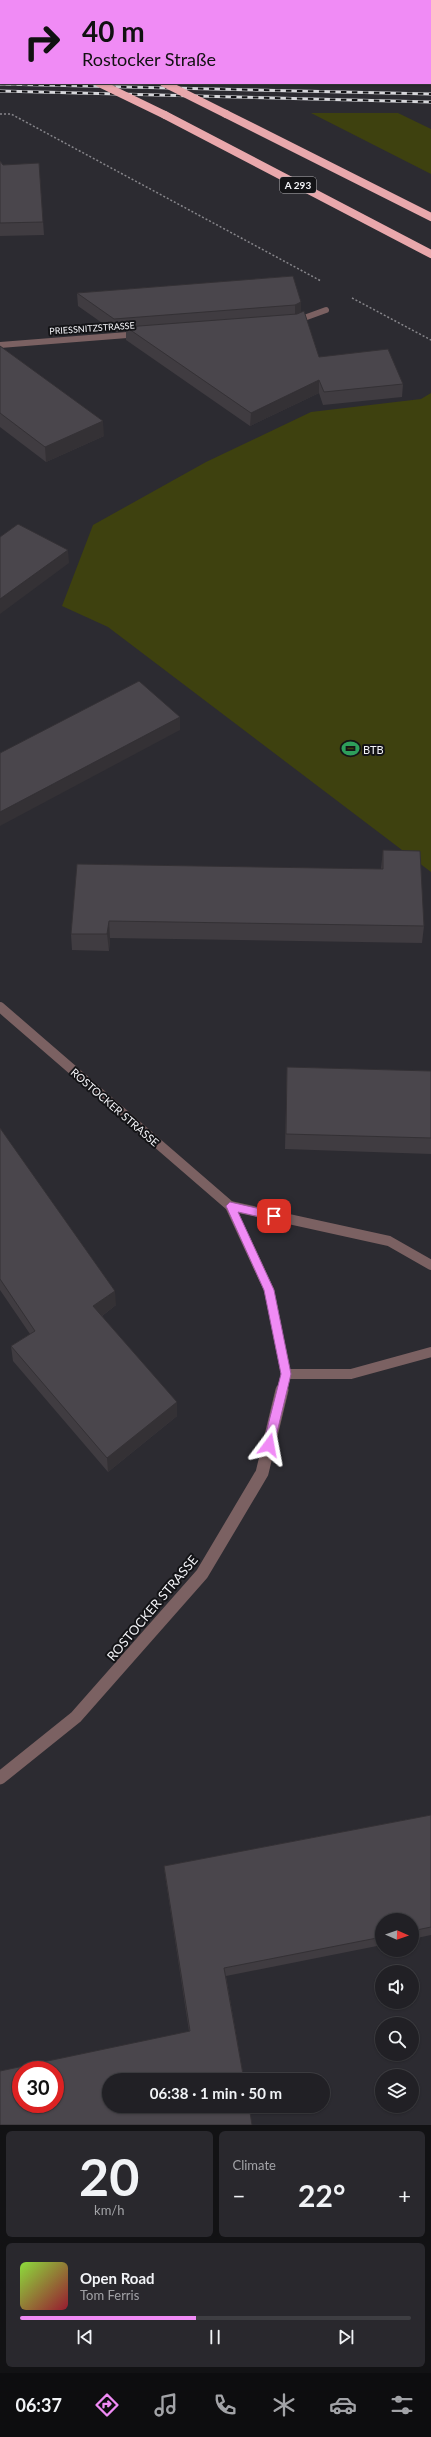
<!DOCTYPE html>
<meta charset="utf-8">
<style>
:root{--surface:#212025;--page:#29282d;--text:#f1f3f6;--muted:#a2a3a7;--line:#3e3e42;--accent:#f08bf5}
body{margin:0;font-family:Lato,sans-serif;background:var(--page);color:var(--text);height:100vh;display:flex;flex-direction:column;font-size:15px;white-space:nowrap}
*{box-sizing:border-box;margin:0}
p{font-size:13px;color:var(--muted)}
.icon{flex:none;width:22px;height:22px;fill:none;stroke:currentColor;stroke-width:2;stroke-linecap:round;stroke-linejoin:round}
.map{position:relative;height:2125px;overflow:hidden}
.panel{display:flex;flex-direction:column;gap:6px;padding:6px;background:#121214;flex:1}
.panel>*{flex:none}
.top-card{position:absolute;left:0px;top:0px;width:431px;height:84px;box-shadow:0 1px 3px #0004,0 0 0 1px var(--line);background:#f08bf5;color:#111;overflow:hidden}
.needle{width:26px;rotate:92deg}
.tools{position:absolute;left:375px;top:1913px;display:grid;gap:8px}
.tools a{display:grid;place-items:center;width:44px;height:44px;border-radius:50%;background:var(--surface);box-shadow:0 1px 3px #0004,0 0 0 1px var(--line);font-size:20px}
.speed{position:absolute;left:12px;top:2061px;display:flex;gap:8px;font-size:20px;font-weight:700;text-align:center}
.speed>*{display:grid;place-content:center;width:52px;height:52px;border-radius:50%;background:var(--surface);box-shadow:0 1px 3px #0004,0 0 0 1px var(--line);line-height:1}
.speed .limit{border:6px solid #d22;background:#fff;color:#111}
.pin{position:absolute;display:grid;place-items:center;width:34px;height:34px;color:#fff;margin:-17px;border-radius:8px;box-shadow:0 2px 6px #0006}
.me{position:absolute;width:44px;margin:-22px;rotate:13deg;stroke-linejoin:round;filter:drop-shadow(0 0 3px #0008)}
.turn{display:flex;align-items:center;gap:14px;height:84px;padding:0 16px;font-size:18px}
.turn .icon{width:52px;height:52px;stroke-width:2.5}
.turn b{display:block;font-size:28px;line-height:34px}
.big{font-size:30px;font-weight:700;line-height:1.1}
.panel .card{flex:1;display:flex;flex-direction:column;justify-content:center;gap:6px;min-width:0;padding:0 14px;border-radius:6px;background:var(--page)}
.panel .dial{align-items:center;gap:0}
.dial b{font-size:52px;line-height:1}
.song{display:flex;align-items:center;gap:12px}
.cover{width:48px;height:48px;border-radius:6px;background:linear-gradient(135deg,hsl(90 70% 55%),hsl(350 70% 35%))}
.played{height:4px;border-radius:2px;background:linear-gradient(90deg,var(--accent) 45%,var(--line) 45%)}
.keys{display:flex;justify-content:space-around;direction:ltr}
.heat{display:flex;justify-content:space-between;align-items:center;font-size:22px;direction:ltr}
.panel .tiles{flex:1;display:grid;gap:6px;grid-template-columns:1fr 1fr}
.card:last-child{grid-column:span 2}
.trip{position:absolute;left:102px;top:2073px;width:228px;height:40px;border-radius:20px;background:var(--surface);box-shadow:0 1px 3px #0004,0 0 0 1px var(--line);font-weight:700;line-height:40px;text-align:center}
.menu{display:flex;height:64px;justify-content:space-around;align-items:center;background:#0d0d0f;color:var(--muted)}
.menu .icon{width:28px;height:28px}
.menu .active{color:var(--accent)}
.menu b{font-size:18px;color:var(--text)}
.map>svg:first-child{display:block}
.green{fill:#3e410f}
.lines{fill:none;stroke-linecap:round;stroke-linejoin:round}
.path{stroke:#86858a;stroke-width:1.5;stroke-dasharray:2 2;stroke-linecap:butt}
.minor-far2{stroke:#7b6162;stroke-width:6}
.minor-far1{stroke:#7b6162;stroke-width:10}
.minor{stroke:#7b6162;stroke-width:13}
.motorway{stroke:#e9a8ac;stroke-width:8}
.rail-casing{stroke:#d6d6da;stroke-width:3}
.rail{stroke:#141417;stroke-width:2;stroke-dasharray:5.5;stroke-linecap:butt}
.motorway-bridge{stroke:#e9a8ac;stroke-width:8}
.wall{fill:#403c41}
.shaded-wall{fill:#343135}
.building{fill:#4a464c;stroke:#343135;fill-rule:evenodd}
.route{fill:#f08bf5;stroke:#9c5a9f}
.labels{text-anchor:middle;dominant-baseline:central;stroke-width:4;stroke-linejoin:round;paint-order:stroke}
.far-street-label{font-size:9px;fill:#f4f4f8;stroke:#141417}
.shield{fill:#141417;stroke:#b1b1b4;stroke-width:1}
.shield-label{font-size:10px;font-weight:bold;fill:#f4f4f8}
.poi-label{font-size:11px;fill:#f4f4f8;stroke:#141417;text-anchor:start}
.street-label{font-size:11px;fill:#f4f4f8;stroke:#141417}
.near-street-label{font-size:13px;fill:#f4f4f8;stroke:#141417}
</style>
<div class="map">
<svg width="431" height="2125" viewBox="0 0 431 2125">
<rect width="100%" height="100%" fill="#2c2b31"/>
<g class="green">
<path d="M0,0H257L1,1V76Z"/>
<path d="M311,113H398L431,129V174Z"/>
<path d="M431,393V872L108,627L62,606L93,525L206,462L311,412L421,399Z"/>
</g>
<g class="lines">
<g class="path">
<path d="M168,0L170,1"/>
<path d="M0,114H11L321,281"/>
<path d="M352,298L431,340"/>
</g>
<g class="minor-far2">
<path d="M293,322L326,310"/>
<path d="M0,345L140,334"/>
</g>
<g class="minor-far1">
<path d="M0,1007L230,1206L269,1290L286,1374L282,1391"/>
<path d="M230,1206L389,1241L431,1265"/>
<path d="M286,1374H351L431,1352"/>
</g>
<path class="minor" d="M0,1778L76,1717L202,1574L262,1473L282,1390"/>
<g class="motorway">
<path d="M3,0L5,1"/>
<path d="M226,114L431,217"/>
<path d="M165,115L431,254"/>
</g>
<defs>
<g id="rail">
<path d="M0,84L431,94"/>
<path d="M0,91L431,102"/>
</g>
</defs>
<use href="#rail" class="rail-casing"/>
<use href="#rail" class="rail"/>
<g class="motorway-bridge">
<path d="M99,83L165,115"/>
<path d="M164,83L226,114"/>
</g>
</g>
<g class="wall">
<path d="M301,0H431V59L430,58V1H303Z"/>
<path d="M0,161L3,165L39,163L44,235L0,236Z"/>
<path d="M293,276L301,312L319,357L403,384L402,397L323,405L319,393L250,426L126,340V331L115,332L78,306L77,293Z"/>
<path d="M0,346L104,436L46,462L0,427Z"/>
<path d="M383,850L424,926L422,943L110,938L109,951L72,950L71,934L77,864L381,869Z"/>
<path d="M287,1067L431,1071V1154L285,1149Z"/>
<path d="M0,1128L116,1305L102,1316L177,1416L108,1472L13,1361L11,1346L30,1334L0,1290Z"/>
<path d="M431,1815V1935L412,1939V1920H382V1945L226,1976L252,2125L189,2031L165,1875L164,1866Z"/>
</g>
<g class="shaded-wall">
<path d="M301,302V315L295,318V305Z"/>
<path d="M319,380V393L250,426L251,413Z"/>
<path d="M103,421L104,436L46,462L45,447Z"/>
<path d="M68,550L69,563L0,614V599Z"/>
<path d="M180,717V730L0,826V812Z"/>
<path d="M109,921L110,938L109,951L107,934Z"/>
<path d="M115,1291L116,1305L95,1321L93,1306Z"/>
<path d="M177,1402V1416L108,1472L107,1458Z"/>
</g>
<g class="building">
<path d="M317,0H431V47H430V1H319Z"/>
<path d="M0,161L3,165L39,163L43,222L0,223Z"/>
<path d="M293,276L301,302L295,305L114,319L77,293Z"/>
<path d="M304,311L319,357L388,349L403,384L324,392L319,380L251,413L126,327L297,314Z"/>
<path d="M0,346L103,421L45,447L0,413Z"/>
<path d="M18,524L68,550L0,599V537Z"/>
<path d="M139,681L180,717L0,812V753Z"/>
<path d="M383,850L420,851L424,926L109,921L107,934H71L77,864L383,869Z"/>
<path d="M287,1067L431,1071V1138L286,1134Z"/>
<path d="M0,1128L115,1291L93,1306L177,1402L107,1458L11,1346L35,1331L0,1279Z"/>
<path d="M431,1815V1927L412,1931V1920H382V1937L224,1968L244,2080H109V2106H249L252,2125H0V2071L190,2031L164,1866ZM21,2070H55V2104H21Z"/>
</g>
<path class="route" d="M230,1202L274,1212L278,1216L274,1220L238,1212L274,1290L291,1374L274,1445L269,1450L263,1445L281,1374L264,1290L226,1206Z"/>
<defs>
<symbol id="stadium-bare" viewBox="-9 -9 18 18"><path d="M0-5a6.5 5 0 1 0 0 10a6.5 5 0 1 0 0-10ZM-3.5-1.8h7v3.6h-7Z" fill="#2e9e5b" stroke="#141417" stroke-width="2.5" paint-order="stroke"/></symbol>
</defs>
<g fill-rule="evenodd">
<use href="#stadium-bare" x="338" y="736" width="25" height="25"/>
</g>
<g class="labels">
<g class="far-street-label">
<text transform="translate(92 328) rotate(-4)">PRIESSNITZSTRASSE</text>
</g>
<rect class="shield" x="280" y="177" width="36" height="16" rx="3"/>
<g class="shield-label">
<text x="298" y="185">A 293</text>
</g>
<g class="poi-label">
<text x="363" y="749">BTB</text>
</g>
<g class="street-label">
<text transform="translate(115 1107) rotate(41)">ROSTOCKER STRASSE</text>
</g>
<g class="near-street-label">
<text transform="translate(152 1608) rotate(-50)">ROSTOCKER STRASSE</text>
</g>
</g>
</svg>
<div class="tools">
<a><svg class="needle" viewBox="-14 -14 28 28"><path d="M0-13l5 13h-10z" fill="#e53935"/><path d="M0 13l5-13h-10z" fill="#a2a3a7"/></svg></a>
<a><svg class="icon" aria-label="sound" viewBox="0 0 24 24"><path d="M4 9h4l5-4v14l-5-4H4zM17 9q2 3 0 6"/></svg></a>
<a><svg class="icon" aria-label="search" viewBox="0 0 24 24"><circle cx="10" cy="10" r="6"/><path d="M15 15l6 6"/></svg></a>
<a><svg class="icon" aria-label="layers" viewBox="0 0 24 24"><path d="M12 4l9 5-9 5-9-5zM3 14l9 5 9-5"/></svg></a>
</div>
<div class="speed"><div class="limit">30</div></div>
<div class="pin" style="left:274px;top:1216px;background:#d93025"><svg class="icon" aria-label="arrive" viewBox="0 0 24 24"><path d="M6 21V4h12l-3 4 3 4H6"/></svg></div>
<svg class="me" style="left:269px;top:1445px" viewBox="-20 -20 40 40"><path d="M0-17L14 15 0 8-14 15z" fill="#f08bf5" stroke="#fff" stroke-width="4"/></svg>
<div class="trip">06:38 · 1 min · 50 m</div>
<div class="top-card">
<div class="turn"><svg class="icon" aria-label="right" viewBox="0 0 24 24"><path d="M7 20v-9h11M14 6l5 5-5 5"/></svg><div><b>40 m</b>Rostocker Straße</div></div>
</div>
</div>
<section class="panel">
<div class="tiles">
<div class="card dial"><b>20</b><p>km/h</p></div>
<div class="card"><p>Climate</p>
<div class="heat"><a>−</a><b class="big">22°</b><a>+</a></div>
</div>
<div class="card">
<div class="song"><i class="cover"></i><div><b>Open Road</b><p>Tom Ferris</p></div></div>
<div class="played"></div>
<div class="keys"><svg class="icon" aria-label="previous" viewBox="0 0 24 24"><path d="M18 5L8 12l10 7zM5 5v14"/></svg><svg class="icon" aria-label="pause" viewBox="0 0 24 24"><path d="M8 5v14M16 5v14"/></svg><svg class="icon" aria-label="next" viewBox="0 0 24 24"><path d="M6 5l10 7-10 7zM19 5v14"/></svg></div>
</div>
</div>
</section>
<nav class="menu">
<b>06:37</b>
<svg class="icon active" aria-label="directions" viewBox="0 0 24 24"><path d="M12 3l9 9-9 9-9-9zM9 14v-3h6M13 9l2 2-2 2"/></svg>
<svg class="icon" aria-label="music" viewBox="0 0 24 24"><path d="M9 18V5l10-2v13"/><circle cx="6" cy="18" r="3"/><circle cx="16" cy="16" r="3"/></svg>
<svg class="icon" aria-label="phone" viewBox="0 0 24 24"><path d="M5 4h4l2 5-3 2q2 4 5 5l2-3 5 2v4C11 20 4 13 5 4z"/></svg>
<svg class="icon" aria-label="climate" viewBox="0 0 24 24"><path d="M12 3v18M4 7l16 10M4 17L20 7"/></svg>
<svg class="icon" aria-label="car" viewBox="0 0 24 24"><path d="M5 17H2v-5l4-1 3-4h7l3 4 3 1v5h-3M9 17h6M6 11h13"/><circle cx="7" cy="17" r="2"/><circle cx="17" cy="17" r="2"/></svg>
<svg class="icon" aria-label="filters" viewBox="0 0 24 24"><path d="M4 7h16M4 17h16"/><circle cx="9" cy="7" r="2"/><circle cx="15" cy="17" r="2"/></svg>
</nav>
